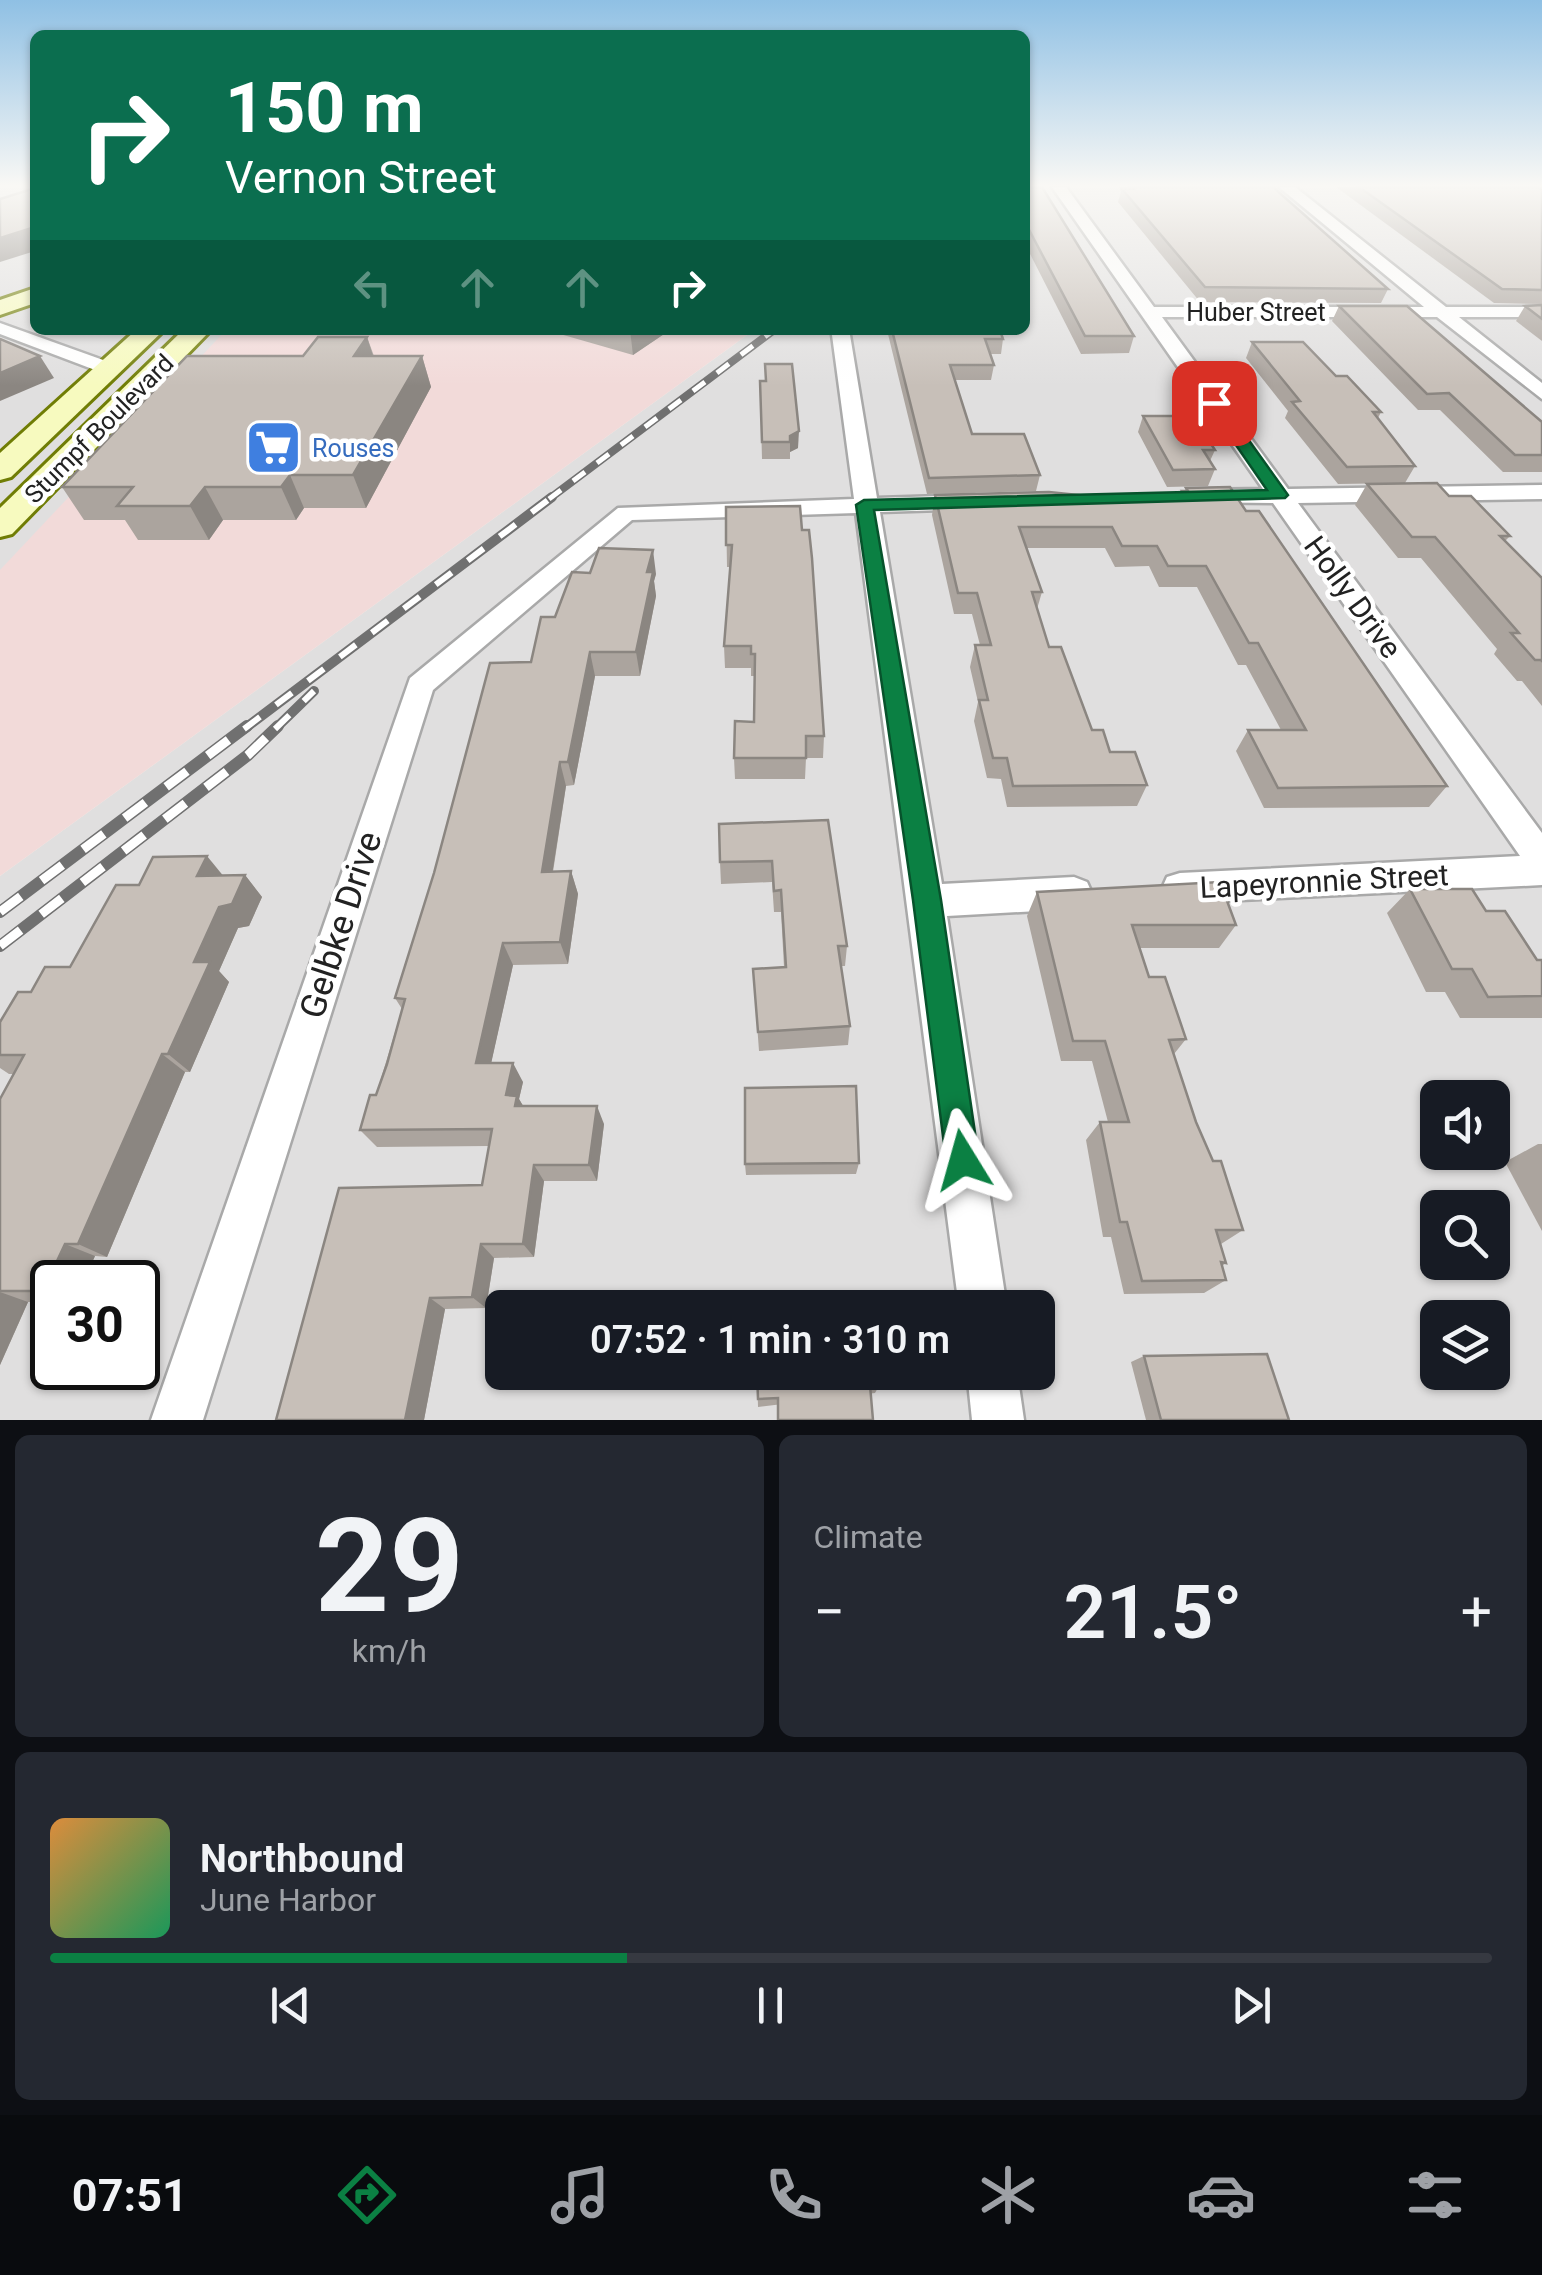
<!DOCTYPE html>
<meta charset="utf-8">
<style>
:root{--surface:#171b24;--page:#242831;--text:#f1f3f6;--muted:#9ea1a6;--line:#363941;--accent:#0b8043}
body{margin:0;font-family:Roboto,sans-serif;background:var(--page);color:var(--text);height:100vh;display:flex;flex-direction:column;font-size:38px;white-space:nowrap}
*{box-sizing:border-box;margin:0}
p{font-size:32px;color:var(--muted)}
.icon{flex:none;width:55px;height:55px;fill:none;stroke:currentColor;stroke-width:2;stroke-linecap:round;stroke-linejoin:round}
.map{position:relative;height:1420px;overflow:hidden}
.details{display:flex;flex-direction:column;gap:15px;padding:15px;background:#0d0f14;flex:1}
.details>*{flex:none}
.guide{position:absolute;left:30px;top:30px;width:1000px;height:305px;border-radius:15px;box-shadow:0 2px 8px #0004;background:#0b6e4f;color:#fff;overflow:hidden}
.fabs{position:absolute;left:1420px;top:1080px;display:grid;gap:20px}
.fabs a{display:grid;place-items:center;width:90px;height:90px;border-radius:15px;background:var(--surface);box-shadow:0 2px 8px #0004;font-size:50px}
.speed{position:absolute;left:30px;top:1260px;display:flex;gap:20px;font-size:50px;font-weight:700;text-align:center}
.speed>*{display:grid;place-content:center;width:130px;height:130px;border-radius:50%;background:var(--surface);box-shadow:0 2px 8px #0004;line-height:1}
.speed .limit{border:5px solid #111;border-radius:15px;background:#fff;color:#111}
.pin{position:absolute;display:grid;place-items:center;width:85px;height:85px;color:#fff;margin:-42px;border-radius:20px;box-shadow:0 5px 15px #0006}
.me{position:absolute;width:110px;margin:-55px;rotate:352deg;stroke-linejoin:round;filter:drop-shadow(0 0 8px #0008)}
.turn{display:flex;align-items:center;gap:35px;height:210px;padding:0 30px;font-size:45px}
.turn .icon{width:130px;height:130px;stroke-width:2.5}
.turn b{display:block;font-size:70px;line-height:85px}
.lanes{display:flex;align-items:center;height:95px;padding:0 30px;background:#0003;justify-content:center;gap:50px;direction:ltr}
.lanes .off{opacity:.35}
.big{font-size:75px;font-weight:600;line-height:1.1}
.details .card{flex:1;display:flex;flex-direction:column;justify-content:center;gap:15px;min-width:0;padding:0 35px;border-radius:15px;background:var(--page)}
.details .dial{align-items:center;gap:0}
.dial b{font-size:130px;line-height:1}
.song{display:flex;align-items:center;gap:30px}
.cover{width:120px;height:120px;border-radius:15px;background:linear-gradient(135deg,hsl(30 70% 55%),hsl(150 70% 35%))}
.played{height:10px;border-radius:5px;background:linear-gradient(90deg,var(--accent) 40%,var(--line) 40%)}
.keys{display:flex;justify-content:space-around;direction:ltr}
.heat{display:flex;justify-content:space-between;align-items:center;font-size:55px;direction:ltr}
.details .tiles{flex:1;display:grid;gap:15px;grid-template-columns:1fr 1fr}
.card:last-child{grid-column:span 2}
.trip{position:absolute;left:485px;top:1290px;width:570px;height:100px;border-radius:15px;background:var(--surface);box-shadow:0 2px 8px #0004;font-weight:600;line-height:100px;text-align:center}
.tabs{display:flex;height:160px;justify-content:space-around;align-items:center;background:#090b0e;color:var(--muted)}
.tabs .icon{width:70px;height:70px}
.tabs .on{color:var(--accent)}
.tabs b{font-size:45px;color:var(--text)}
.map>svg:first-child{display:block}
.residential{fill:#e0dfdf;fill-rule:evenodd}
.commercial{fill:#f2dad9}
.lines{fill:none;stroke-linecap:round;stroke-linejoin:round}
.minor-casing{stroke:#a9a9a9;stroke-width:5}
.secondary-casing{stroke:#707d05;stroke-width:6}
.minor{fill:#fff;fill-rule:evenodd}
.secondary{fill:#f7fabf;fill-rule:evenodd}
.rail-far2-casing{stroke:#707070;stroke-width:8}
.rail-far1-casing{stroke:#707070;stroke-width:10}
.rail-casing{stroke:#707070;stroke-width:12}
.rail-far2{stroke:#fff;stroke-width:5;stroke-dasharray:15;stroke-linecap:butt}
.rail-far1{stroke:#fff;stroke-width:6;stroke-dasharray:20;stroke-linecap:butt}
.rail{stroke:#fff;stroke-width:9;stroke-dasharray:26;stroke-linecap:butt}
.wall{fill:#aba49e}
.shaded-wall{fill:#8b8681}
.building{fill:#c7bfb8;stroke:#8b8681;stroke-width:2.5}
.route{fill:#0b8043;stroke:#07532c;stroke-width:2.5}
.labels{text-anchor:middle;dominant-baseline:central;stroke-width:9;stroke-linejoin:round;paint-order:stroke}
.far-street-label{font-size:25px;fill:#222;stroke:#fff}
.far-shop-label{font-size:25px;fill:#366cbe;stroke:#fff;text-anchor:start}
.street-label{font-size:30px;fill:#222;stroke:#fff}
.near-street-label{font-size:35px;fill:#222;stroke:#fff}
</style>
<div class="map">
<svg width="1542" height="1420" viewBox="0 0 1542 1420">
<rect width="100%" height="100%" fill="#f2efe9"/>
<g class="residential">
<path d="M0,187H35V330H230L0,574Z"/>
<path d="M1025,187H1542V1420H0V876L754,330H1025ZM1438,1098H1492V1152H1438ZM1438,1208H1492V1262H1438ZM52,1282H138V1368H52ZM502,1308H1038V1372H502ZM1438,1318H1492V1372H1438Z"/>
</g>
<path class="commercial" d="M226,330H754L0,876V570Z"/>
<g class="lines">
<defs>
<g id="minor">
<path d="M1052,187H1066L1154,307H1424L1279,187H1295L1446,307H1542V317H1459L1542,383V399L1437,317H1162L1288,489L1542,485V499L1298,503L1542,833V885L1180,903L1167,899L1162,888L1167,877L1180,873L1520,856L1273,503L1187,502L1183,497L1195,490L1263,489Z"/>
<path d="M0,323L117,365L120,369L117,373H103L0,334Z"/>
<path d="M839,330L850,335L877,498L974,495L986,502L974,509L880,512L942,884L1074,877L1087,882L1092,893L1087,904L1074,909L947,916L1007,1308H959L856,513L632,520L433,690L203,1420H151L410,678L618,508L854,499L832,335Z"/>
<path d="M967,1372H1017L1024,1420H972Z"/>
</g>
<g id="secondary">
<path d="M35,288V303L0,315V300Z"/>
<path d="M136,330H164L11,477L0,480V453Z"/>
<path d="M183,330H211L12,534L0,537V508Z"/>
</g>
</defs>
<use href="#minor" class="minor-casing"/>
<use href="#secondary" class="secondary-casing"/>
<use href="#minor" class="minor"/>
<use href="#secondary" class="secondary"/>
<defs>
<path id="rail-far2" d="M549,499L774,330"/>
<g id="rail-far1">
<path d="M244,729L552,497"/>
<path d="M275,729L314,691"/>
</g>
<g id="rail">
<path d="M0,912L247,726"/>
<path d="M0,946L248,755L278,726"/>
</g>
</defs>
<use href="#rail-far2" class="rail-far2-casing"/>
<use href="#rail-far1" class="rail-far1-casing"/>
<use href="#rail" class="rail-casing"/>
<use href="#rail-far2" class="rail-far2"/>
<use href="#rail-far1" class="rail-far1"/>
<use href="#rail" class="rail"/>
</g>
<g class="wall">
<path d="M1025,187L1134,336L1129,353L1081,354L1025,244Z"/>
<path d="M1119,187H1273L1388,289L1381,303L1200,302L1118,202L1121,192Z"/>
<path d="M1336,187H1542V304L1494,303Z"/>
<path d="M1542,305V341L1516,321L1525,306Z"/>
<path d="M1339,306L1542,422V472H1503L1440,410H1418L1332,321Z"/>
<path d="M546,330H670L633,355Z"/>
<path d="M887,330H1000L1003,339L1001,354H990L994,365L991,380H955L972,434L1040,475L1036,491L927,494Z"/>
<path d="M367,337L374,356H422L431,387L366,508H304L296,520H223L209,540H138L125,520H84L62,487L303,356Z"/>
<path d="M1252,342L1336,376L1381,412L1378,418L1415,466L1405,483L1338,484L1285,418L1288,411L1246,358Z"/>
<path d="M760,381L798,448L790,452V459H762Z"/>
<path d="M1143,416L1215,450L1210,461L1215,469L1208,486L1167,487L1138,432Z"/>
<path d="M1367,484L1449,496L1510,536L1505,541L1542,578V706L1522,681H1517L1494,654L1497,649L1421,558H1398L1355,505Z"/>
<path d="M1186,488L1246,511L1447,786L1429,807L1264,808L1236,751L1248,730H1281L1246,665H1238L1197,587H1159L1149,566L1115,567L1105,548H1026L1042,592L1037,609L1049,647L1092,730L1110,752L1147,785L1137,806L1007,807L1001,779L987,778L974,721L978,702L970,667L975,645H980L972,614H954L932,515L935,495L1180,496L1182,491H1185Z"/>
<path d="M726,507L824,736L823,758H806L805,779H735L734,758L754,722L755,676H751V668H725L724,646L730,567H727Z"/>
<path d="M656,574L654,581L656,596L640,676H595L574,785L566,786L553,872L571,871L578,894L568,964L513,965L491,1063L523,1082L519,1099L523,1106L604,1124L597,1181H544L534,1257L494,1258L486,1308L445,1309L424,1420H276L482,1185L489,1146L377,1147L360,1130L376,1095L402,1009L395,998L531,662L555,617Z"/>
<path d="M828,820L847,946L845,966H841L850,1026L848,1045L759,1051L753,969L784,967L781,912H774L772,882L721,884L720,862Z"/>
<path d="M245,875L262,897L249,926L238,928L219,971L229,982L190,1072H185L107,1257L95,1256L83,1282H52V1302H28L0,1365V1099L14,1074H9L0,1068V1022L31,992L70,967L223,876Z"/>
<path d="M1410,889L1537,960H1542V1018H1460L1445,992H1426L1387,913Z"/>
<path d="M1037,892L1236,925L1219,948H1139L1149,977L1186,1039L1174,1054L1196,1122L1243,1230L1221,1244L1226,1263L1222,1266L1226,1280L1204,1293L1124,1294L1111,1237H1103L1086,1140L1100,1122H1108L1092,1061H1061L1027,916Z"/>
<path d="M1538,1144H1542V1231L1505,1162Z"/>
<path d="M859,1163L856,1174L746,1175L745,1164Z"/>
<path d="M1144,1356L1289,1420H1146L1131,1362Z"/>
<path d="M757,1372L880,1384L875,1393L758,1407Z"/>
</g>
<g class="shaded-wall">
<path d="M35,227V251L0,262V238Z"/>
<path d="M630,330H670L633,355Z"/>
<path d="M367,337L377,368L354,356Z"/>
<path d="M40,356L54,378L0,401V373Z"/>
<path d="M422,356L431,387L366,508L353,475Z"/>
<path d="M799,431L798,448L790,452V436Z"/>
<path d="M290,475L304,508L296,520L281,487Z"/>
<path d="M205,487L223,520L209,540L190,506Z"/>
<path d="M653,550L656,574L654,581L656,596L640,676L636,652L647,572Z"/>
<path d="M590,652L595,676L574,785L568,762Z"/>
<path d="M560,762L566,786L549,894L542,872Z"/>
<path d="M207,856L225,878L197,876Z"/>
<path d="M571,871L578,894L568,964L560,942Z"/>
<path d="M245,875L262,897L249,926L238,928L219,971L229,982L190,1072L168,1054L194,962L219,907Z"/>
<path d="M503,943L513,965L487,1082L476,1063Z"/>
<path d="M162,1054L185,1072L107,1257L78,1244Z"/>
<path d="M513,1063L523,1082L519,1099L528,1114L517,1113L506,1095Z"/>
<path d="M597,1106L604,1124L597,1181L589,1165Z"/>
<path d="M534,1165L544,1181L534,1257L523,1244Z"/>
<path d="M65,1244L95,1256L83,1282H52V1294L43,1291Z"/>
<path d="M481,1244L494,1258L486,1308L472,1297Z"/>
<path d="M0,1292L28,1302L0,1365Z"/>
<path d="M430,1298L445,1309L424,1420H405Z"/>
</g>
<g class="building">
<path d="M1025,187H1042L1134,336H1085L1025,222Z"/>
<path d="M1131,187H1273L1388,289L1205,287L1122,189H1133Z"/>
<path d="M1359,187H1537L1542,190V290L1502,289Z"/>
<path d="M35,188V227L0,238V199Z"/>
<path d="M1542,305V319L1525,306Z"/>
<path d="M1339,306H1407L1542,422V455H1515L1449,393L1427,394Z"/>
<path d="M892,330H1000L1003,339H985L994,365H950L972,434H1024L1040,475L929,478Z"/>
<path d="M318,337H367L354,356H422L353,475H290L281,487H205L190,506H117L133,487H62L187,356H303Z"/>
<path d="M0,339L40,356L0,373Z"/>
<path d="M1252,342H1303L1336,376H1347L1381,412H1373L1415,466L1347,467L1292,402L1300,401Z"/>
<path d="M765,364H792L799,431L790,436V442H762L760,381H766Z"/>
<path d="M1143,416H1193L1215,450H1203L1215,469L1173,470Z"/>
<path d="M1437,483L1449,496H1471L1510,536H1500L1542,578V661L1541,660H1535L1511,633H1519L1435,537H1412L1367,484Z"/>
<path d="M1230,487L1246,511H1259L1447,786L1278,788L1248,730H1306L1258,643H1249L1206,566H1168L1157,546H1122L1112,527H1019L1042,592H1032L1049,647H1061L1092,730H1103L1110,752H1135L1147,785L1013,786L1007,758H993L979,700H988L975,645H991L977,593H958L935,495L1049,492L1088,496H1185L1182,491H1188L1186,488Z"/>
<path d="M800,506L802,530H809L812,558L824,736H806V758H734L735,721L754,722L755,654H751V646H724L732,545H726V507Z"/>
<path d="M599,548L653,550L647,572H653L636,652H590L568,762H560L542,872L571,871L560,942L503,943L476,1063H513L506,1095L517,1096L515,1106H597L589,1165H534L523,1244H481L472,1297L430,1298L405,1420H276L339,1188L482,1185L492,1129L360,1130L370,1095H376L387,1064L405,999L395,998L434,873L490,663L531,662L541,617H555L572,572L590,573Z"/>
<path d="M828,820L847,946H838L850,1026L758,1032L753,969L786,967L781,890L774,891L772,861L720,862L719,824Z"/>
<path d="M207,856L197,876L245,875L232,904L219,907L194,962H210L168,1054H162L78,1244H65L43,1291H0V1099L24,1055H0V1022L18,992H31L45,967H70L116,885H139L153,857Z"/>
<path d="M1220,882L1236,925H1132L1149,977H1165L1186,1039L1169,1040L1196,1122L1213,1161H1221L1243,1230H1216L1226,1263L1221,1262L1226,1280L1142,1281L1127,1222H1120L1100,1122H1129L1105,1041H1073L1037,892Z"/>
<path d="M1410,889H1472L1486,911H1505L1537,960H1542V996L1488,997L1472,969H1452Z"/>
<path d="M856,1086L859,1163L745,1164V1088Z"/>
<path d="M1267,1354L1289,1420H1161L1144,1356Z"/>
<path d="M757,1372H879L880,1384L870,1385L873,1420H778V1398L758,1399Z"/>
</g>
<linearGradient id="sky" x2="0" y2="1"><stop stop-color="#8fc0e4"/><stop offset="0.48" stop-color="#f9f8f5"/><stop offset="1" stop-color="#f9f8f5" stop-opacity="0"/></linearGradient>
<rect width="1542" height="386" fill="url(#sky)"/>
<path class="route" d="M1209,400H1220L1288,495L1285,498L874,510L941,900L979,1160L975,1171L963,1176L951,1171L946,1160L913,900L856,505L864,500L1267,490L1207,403Z"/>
<defs>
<symbol id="supermarket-square" viewBox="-11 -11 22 22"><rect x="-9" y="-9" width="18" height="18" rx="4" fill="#3f7fe0" stroke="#fff"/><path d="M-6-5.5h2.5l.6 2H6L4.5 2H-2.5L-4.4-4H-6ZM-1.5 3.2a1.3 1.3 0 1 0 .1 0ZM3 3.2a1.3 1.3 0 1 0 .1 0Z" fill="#fff"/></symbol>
</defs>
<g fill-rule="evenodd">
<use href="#supermarket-square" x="242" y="416" width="63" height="63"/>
</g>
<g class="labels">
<g class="far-street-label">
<text x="1256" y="312">Huber Street</text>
<text transform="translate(99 429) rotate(-45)">Stumpf Boulevard</text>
</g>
<g class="far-shop-label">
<text x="312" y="448">Rouses</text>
</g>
<g class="street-label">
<text transform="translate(1353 597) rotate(54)">Holly Drive</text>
<text transform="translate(1324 881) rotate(-3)">Lapeyronnie Street</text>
</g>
<g class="near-street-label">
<text transform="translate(341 925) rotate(-72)">Gelbke Drive</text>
</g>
</g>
</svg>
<div class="fabs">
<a><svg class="icon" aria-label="sound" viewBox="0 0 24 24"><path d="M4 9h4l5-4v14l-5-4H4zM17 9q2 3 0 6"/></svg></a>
<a><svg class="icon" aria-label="search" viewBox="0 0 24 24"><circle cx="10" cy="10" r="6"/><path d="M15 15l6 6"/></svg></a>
<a><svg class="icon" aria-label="layers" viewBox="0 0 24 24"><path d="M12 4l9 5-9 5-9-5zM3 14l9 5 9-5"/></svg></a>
</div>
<div class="speed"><div class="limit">30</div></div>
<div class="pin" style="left:1214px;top:403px;background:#d93025"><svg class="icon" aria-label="arrive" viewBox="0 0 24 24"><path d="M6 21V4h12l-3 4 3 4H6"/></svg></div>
<svg class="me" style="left:963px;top:1160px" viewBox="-20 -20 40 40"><path d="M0-17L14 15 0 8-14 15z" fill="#0b8043" stroke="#fff" stroke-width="4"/></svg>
<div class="trip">07:52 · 1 min · 310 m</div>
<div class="guide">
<div class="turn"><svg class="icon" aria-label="right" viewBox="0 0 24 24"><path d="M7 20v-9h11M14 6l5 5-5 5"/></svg><div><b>150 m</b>Vernon Street</div></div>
<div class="lanes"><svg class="icon off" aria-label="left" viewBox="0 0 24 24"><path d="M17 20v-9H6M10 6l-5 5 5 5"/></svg><svg class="icon off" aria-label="ahead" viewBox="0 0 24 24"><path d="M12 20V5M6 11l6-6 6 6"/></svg><svg class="icon off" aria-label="ahead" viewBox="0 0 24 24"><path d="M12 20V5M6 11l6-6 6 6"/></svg><svg class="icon" aria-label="right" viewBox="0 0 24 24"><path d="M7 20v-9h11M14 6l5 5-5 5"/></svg></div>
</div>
</div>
<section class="details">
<div class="tiles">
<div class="card dial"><b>29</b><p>km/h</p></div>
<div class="card"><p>Climate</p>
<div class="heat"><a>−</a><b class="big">21.5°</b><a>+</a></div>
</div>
<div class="card">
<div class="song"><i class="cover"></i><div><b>Northbound</b><p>June Harbor</p></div></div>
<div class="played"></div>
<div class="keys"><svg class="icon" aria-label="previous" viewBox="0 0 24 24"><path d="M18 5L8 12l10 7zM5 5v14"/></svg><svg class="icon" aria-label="pause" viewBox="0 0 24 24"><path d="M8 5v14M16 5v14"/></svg><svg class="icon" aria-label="next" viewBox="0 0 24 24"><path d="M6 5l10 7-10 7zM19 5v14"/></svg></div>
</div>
</div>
</section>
<nav class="tabs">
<b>07:51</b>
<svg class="icon on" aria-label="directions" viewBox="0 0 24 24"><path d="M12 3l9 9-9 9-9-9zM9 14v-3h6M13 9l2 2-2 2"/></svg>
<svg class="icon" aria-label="music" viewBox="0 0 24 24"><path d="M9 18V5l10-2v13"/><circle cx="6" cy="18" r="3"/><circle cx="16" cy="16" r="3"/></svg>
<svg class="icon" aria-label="phone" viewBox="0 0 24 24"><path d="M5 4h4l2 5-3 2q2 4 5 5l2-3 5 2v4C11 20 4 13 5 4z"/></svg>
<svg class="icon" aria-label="climate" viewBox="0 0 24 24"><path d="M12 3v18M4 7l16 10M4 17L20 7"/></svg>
<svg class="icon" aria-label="car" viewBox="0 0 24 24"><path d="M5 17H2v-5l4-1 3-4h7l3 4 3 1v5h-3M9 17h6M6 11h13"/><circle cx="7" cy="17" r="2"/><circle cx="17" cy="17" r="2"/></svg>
<svg class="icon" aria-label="filters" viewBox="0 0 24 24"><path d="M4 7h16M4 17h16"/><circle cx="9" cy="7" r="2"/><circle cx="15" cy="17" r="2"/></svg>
</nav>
